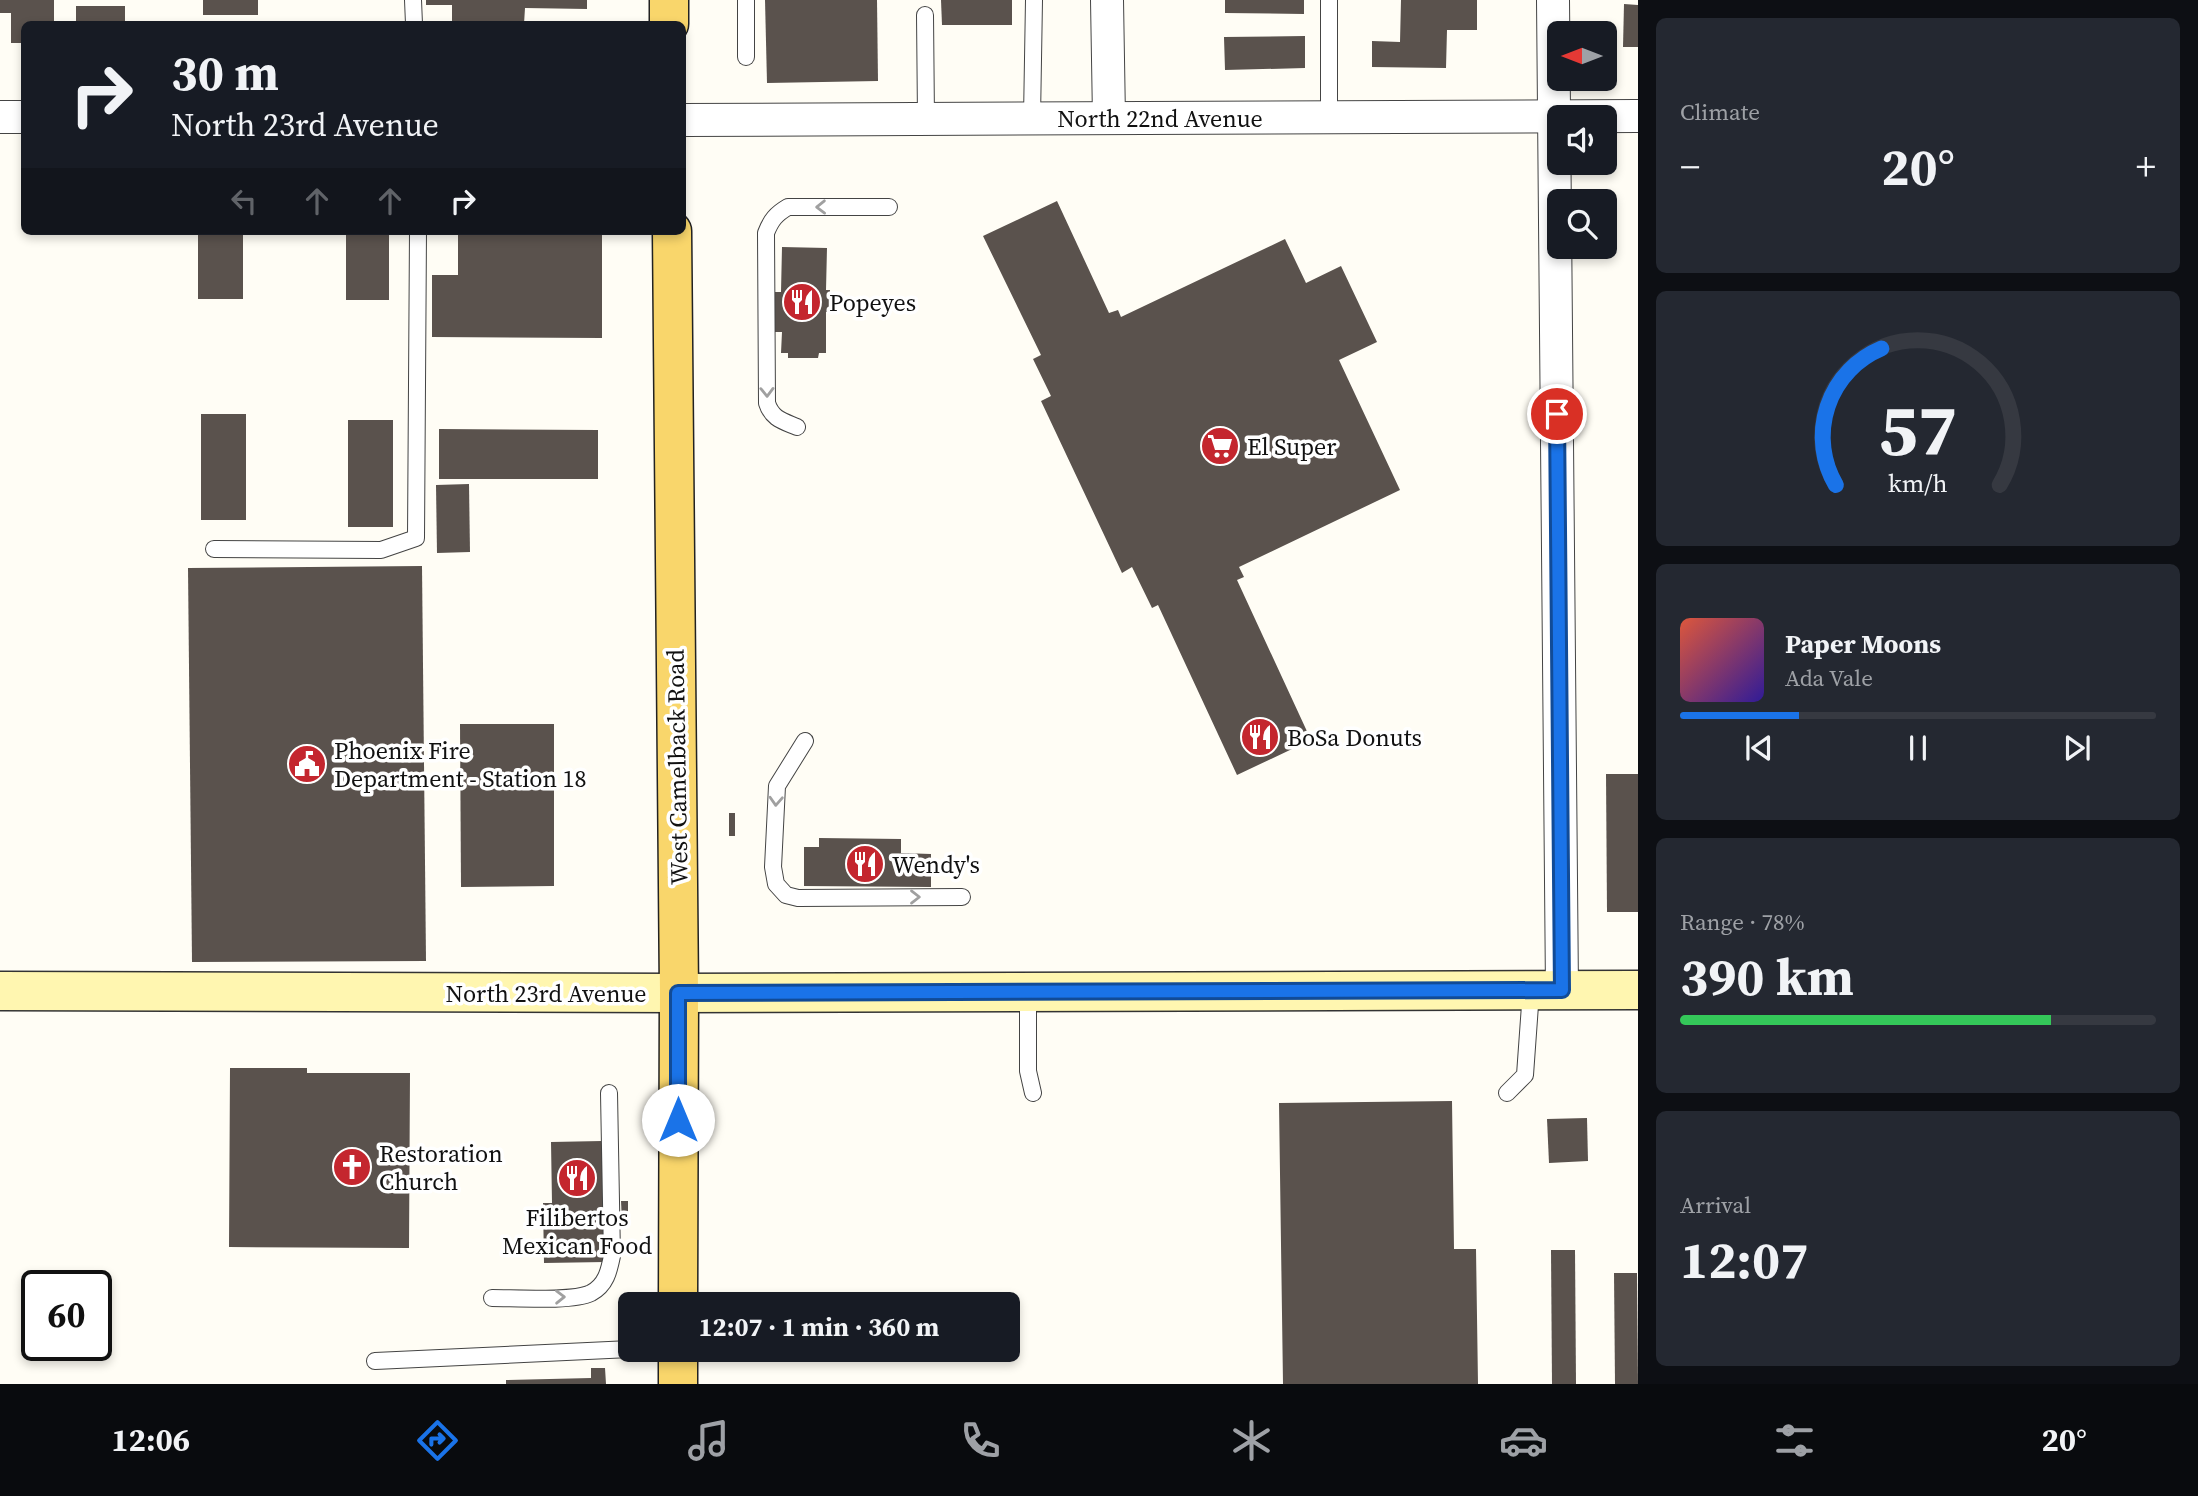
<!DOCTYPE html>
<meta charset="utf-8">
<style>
:root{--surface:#171b24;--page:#242831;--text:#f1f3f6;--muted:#9ea1a6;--line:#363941;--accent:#1a73e8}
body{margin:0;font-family:"Source Serif 4",serif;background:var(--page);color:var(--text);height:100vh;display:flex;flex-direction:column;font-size:26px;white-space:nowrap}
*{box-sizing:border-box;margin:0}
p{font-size:23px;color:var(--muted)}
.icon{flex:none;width:38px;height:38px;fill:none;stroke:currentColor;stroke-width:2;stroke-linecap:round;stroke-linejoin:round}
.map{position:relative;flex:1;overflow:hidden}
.drawer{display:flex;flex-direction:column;gap:18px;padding:18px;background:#0d0f14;width:560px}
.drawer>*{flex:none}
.banner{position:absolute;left:21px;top:21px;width:665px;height:214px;border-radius:10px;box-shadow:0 4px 10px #0003;background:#171b24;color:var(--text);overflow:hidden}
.needle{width:46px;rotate:270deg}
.fabs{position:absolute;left:1547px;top:21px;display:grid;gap:14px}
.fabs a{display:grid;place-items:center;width:70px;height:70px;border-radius:10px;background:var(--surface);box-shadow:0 4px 10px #0003;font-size:35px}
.speed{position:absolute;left:21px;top:1270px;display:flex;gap:14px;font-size:35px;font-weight:700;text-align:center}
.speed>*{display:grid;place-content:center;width:91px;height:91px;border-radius:50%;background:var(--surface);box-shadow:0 4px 10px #0003;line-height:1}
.speed .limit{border:4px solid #111;border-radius:10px;background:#fff;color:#111}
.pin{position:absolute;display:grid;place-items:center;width:60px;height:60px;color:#fff;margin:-30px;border:4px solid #fff;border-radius:50%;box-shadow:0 2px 7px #0007}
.me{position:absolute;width:77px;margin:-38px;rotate:0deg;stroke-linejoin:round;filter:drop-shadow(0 0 5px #0008)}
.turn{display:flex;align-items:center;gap:24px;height:147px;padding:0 35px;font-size:32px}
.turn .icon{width:91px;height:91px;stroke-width:2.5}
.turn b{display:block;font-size:49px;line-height:60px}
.lanes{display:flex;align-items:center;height:66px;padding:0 35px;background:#0003;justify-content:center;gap:35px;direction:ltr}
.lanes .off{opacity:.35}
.big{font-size:52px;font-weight:700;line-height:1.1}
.drawer .tile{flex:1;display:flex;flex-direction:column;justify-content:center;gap:10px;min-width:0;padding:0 24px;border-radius:10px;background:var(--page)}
.drawer .dial{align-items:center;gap:0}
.dial svg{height:182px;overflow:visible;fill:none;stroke:var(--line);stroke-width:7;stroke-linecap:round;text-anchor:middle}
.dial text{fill:var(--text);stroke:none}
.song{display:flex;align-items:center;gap:21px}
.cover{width:84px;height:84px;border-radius:10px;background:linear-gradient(135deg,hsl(10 70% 55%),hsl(250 70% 35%))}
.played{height:7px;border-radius:4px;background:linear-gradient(90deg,var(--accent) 25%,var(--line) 25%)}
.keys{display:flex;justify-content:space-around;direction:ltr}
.heat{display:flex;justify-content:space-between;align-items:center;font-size:38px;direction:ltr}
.charge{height:10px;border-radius:5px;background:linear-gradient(90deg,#34c759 78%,var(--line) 0)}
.trip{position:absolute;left:618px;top:1292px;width:402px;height:70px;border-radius:10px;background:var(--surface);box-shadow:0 4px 10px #0003;font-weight:700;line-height:70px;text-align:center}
.tabs{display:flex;height:112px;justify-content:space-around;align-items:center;background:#090b0e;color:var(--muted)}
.tabs .icon{width:49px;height:49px}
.tabs .selected{color:var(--accent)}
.tabs b{font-size:32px;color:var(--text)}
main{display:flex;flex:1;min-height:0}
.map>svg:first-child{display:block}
.building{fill:#5a524d}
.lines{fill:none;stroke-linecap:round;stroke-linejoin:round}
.lane-casing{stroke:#444;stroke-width:18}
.street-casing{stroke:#444;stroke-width:34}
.secondary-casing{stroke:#333;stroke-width:41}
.primary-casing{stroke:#222;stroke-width:41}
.lane{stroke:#fff;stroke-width:16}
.street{stroke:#fff;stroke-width:32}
.secondary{stroke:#fff6b0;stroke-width:38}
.primary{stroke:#f9d66b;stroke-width:38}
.oneway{stroke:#a0a0a0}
.route-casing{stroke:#114b97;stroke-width:18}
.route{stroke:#1a73e8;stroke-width:12}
.labels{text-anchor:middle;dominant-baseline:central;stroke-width:7;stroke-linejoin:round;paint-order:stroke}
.street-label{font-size:24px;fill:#111;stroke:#fff}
.poi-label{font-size:24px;fill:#111;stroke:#fff;text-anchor:start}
</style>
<main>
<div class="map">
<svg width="1638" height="1384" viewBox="0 0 1638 1384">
<rect width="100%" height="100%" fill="#fffdf5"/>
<g class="building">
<path d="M0,0H54V24H24V43H11V13H0Z"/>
<rect x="203" y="0" width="55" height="15"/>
<path d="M426,0H587V9L525,8L524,24H452V5H426Z"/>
<path d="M765,0H877L878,81L767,83Z"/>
<path d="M941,0H1012V25H942Z"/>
<path d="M1225,0H1304V14L1225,13Z"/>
<path d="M1401,0H1477V30H1447L1446,68L1372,67V41L1400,42Z"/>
<path d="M1624,4L1638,5V47H1623Z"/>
<rect x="76" y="6" width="49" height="18"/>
<rect x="553" y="22" width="27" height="2"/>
<path d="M1305,36V68L1225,70L1224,37Z"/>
<path d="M1057,201L1109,313L1118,310L1121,317L1285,239L1306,283L1341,266L1377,342L1339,360L1400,490L1239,567L1244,577L1237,580L1311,740L1237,775L1158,605L1152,608L1132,567L1122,573L1041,401L1051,396L1033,359L1041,355L983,236Z"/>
<rect x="198" y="231" width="45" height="68"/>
<rect x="346" y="231" width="43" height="69"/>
<path d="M458,231H602V338L432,337V275H458Z"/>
<path d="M782,247L827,248L826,290H830L829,312H826V353H819L818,358H788V353H781L782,332H775V292H781Z"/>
<rect x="201" y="414" width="45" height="106"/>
<rect x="348" y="420" width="45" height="107"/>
<path d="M439,429L598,430V479H439Z"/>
<path d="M469,484L470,552L437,553L436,485Z"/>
<path d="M422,566L426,961L192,962L188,568Z"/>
<path d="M460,724H554V886L461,887Z"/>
<path d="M1606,774H1638V912H1607Z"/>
<rect x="729" y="813" width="6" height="23"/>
<path d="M819,838L901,839V853L931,854V887L804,886V847H819Z"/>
<path d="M230,1068H307V1073H410L409,1248L229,1247Z"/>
<path d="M1452,1101L1454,1249H1476L1478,1384H1283L1279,1103Z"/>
<path d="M1587,1118L1588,1161L1549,1163L1547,1119Z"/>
<path d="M602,1141L605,1262L544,1263L543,1203H552L551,1142Z"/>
<path d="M621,1201H628V1222H622Z"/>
<path d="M1551,1250H1575L1576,1384H1552Z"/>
<path d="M1614,1273H1637L1638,1384H1615Z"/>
<path d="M591,1368H605L606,1384H506V1380L591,1378Z"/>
</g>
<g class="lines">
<defs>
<g id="lane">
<path d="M413,0L414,24"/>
<path d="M1329,0V117"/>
<path d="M925,15L926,119"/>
<path d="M746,57V0"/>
<path d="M1032,118L1034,0"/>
<path d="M797,427C783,421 772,419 767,403L766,233C771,220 776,214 788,207H889"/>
<path d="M214,549L381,550L416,538L418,231"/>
<path d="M805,741L777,786L773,867L776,884L786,895L798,898L962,897"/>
<path d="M1028,991V1071L1033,1093"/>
<path d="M1507,1093L1525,1075L1531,991"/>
<path d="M492,1298C515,1298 573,1302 591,1293C606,1285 609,1271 612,1256L609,1093"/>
<path d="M375,1361L630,1349"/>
</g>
<g id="street">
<path d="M1107,0L1109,118"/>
<path d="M1553,0L1562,991"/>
<path d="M0,117H24"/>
<path d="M682,120L1638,116"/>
</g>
<path id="secondary" d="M0,991L679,993L1638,990"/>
<g id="primary">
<path d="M669,0V24"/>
<path d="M672,231L679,993L678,1304"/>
<path d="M678,1384V1349"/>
</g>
</defs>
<use href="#lane" class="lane-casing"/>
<use href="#street" class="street-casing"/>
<use href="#secondary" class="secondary-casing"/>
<use href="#primary" class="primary-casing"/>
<use href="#lane" class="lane"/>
<use href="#street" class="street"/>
<use href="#secondary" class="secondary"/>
<use href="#primary" class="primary"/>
</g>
<defs><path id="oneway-chevron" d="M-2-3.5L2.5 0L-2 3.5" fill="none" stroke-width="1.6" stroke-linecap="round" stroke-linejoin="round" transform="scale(1.75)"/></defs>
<g class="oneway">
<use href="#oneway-chevron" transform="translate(821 207) rotate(179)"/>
<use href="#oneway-chevron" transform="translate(767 392) rotate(89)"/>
<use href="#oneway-chevron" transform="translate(776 801) rotate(93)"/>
<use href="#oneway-chevron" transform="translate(915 897)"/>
<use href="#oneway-chevron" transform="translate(560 1297) rotate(-1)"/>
</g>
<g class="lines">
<defs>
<path id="route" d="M678,1120V993L1562,990L1557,414"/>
</defs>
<use href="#route" class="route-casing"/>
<use href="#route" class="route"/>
</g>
<defs>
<symbol id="restaurant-disc" viewBox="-11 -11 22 22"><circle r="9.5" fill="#c4262e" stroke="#fff"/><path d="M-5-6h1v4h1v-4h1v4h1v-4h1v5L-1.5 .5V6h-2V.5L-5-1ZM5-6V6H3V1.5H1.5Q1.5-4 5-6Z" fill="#fff"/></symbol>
<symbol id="supermarket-disc" viewBox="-11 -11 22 22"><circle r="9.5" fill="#c4262e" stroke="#fff"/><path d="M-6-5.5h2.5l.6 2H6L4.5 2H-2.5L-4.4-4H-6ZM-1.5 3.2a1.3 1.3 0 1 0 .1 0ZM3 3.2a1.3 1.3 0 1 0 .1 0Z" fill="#fff"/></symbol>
<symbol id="civic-disc" viewBox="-11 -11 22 22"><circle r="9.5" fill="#c4262e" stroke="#fff"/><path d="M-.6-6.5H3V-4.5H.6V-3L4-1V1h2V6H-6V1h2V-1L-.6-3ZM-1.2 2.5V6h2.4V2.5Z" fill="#fff"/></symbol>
<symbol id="church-disc" viewBox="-11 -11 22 22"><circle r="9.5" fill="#c4262e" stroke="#fff"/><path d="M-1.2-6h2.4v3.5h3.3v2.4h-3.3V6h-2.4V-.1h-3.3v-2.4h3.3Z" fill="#fff"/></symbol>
</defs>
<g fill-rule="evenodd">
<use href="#restaurant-disc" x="780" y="280" width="44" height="44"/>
<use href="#supermarket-disc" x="1198" y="424" width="44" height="44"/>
<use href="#restaurant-disc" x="1238" y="715" width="44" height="44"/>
<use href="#civic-disc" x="285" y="742" width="44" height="44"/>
<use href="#restaurant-disc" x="843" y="842" width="44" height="44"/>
<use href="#church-disc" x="330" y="1145" width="44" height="44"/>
<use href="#restaurant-disc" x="555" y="1156" width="44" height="44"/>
</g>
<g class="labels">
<g class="street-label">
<text x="1160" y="118">North 22nd Avenue</text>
<text transform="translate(677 767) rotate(-91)">West Camelback Road</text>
<text x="546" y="993">North 23rd Avenue</text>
</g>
<g class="poi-label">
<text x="829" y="302">Popeyes</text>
<text x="1247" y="446">El Super</text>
<text x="1287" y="737">BoSa Donuts</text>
<text x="334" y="750">Phoenix Fire<tspan x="334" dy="28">Department - Station 18</tspan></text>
<text x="892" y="864">Wendy's</text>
<text x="379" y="1153">Restoration<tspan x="379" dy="28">Church</tspan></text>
<text x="577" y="1217" text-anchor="middle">Filibertos<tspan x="577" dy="28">Mexican Food</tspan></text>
</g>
</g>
</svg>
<div class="fabs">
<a><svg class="needle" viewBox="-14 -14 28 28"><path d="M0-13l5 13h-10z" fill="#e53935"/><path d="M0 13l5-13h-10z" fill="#9ea1a6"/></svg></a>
<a><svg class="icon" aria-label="sound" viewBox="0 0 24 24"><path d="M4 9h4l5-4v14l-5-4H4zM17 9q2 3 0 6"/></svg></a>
<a><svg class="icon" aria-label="search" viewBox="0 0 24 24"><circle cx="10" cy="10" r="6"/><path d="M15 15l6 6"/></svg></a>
</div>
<div class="speed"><div class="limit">60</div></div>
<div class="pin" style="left:1557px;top:414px;background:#d93025"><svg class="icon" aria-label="arrive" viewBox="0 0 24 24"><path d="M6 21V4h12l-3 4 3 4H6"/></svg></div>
<svg class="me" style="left:678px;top:1120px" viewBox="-20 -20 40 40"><circle r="19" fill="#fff"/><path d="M0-13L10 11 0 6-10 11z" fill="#1a73e8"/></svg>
<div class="trip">12:07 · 1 min · 360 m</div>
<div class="banner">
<div class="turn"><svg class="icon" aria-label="right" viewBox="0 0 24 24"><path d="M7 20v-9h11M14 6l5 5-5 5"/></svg><div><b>30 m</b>North 23rd Avenue</div></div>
<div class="lanes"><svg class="icon off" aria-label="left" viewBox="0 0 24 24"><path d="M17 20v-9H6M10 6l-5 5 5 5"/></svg><svg class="icon off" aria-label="ahead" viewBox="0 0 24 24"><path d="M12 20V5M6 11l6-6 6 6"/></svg><svg class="icon off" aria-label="ahead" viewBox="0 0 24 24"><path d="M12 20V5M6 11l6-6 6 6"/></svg><svg class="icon" aria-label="right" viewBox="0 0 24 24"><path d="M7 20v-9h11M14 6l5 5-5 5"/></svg></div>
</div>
</div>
<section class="drawer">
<div class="tile"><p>Climate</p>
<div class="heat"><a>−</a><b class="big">20°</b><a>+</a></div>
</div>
<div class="tile dial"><svg viewBox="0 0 100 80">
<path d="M14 69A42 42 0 1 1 86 69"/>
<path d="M14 69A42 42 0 0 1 34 9" stroke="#1a73e8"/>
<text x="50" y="56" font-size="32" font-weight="700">57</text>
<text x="50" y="72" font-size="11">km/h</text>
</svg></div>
<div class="tile">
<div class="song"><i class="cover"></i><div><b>Paper Moons</b><p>Ada Vale</p></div></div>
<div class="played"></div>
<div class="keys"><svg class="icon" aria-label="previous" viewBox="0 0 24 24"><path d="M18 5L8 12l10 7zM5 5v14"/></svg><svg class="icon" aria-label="pause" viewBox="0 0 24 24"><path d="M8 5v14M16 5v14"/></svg><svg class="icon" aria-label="next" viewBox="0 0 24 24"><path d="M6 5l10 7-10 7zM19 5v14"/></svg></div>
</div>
<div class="tile"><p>Range · 78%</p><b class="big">390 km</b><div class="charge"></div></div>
<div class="tile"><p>Arrival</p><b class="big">12:07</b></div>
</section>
</main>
<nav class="tabs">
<b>12:06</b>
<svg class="icon selected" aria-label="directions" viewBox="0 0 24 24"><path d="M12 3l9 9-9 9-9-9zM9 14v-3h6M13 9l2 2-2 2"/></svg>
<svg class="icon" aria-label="music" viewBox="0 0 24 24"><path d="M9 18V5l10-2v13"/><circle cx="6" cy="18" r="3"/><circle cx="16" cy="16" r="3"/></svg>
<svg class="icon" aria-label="phone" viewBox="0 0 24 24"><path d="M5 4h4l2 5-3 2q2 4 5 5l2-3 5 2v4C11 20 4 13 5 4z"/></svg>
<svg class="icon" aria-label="climate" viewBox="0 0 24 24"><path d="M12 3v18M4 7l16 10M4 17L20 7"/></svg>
<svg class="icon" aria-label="car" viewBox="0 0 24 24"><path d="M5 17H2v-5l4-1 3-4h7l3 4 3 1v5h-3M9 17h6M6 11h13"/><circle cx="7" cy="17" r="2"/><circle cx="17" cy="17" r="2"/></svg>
<svg class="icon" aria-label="filters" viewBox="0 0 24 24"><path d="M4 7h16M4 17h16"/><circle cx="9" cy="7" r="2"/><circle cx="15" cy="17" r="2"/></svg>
<b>20°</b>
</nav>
